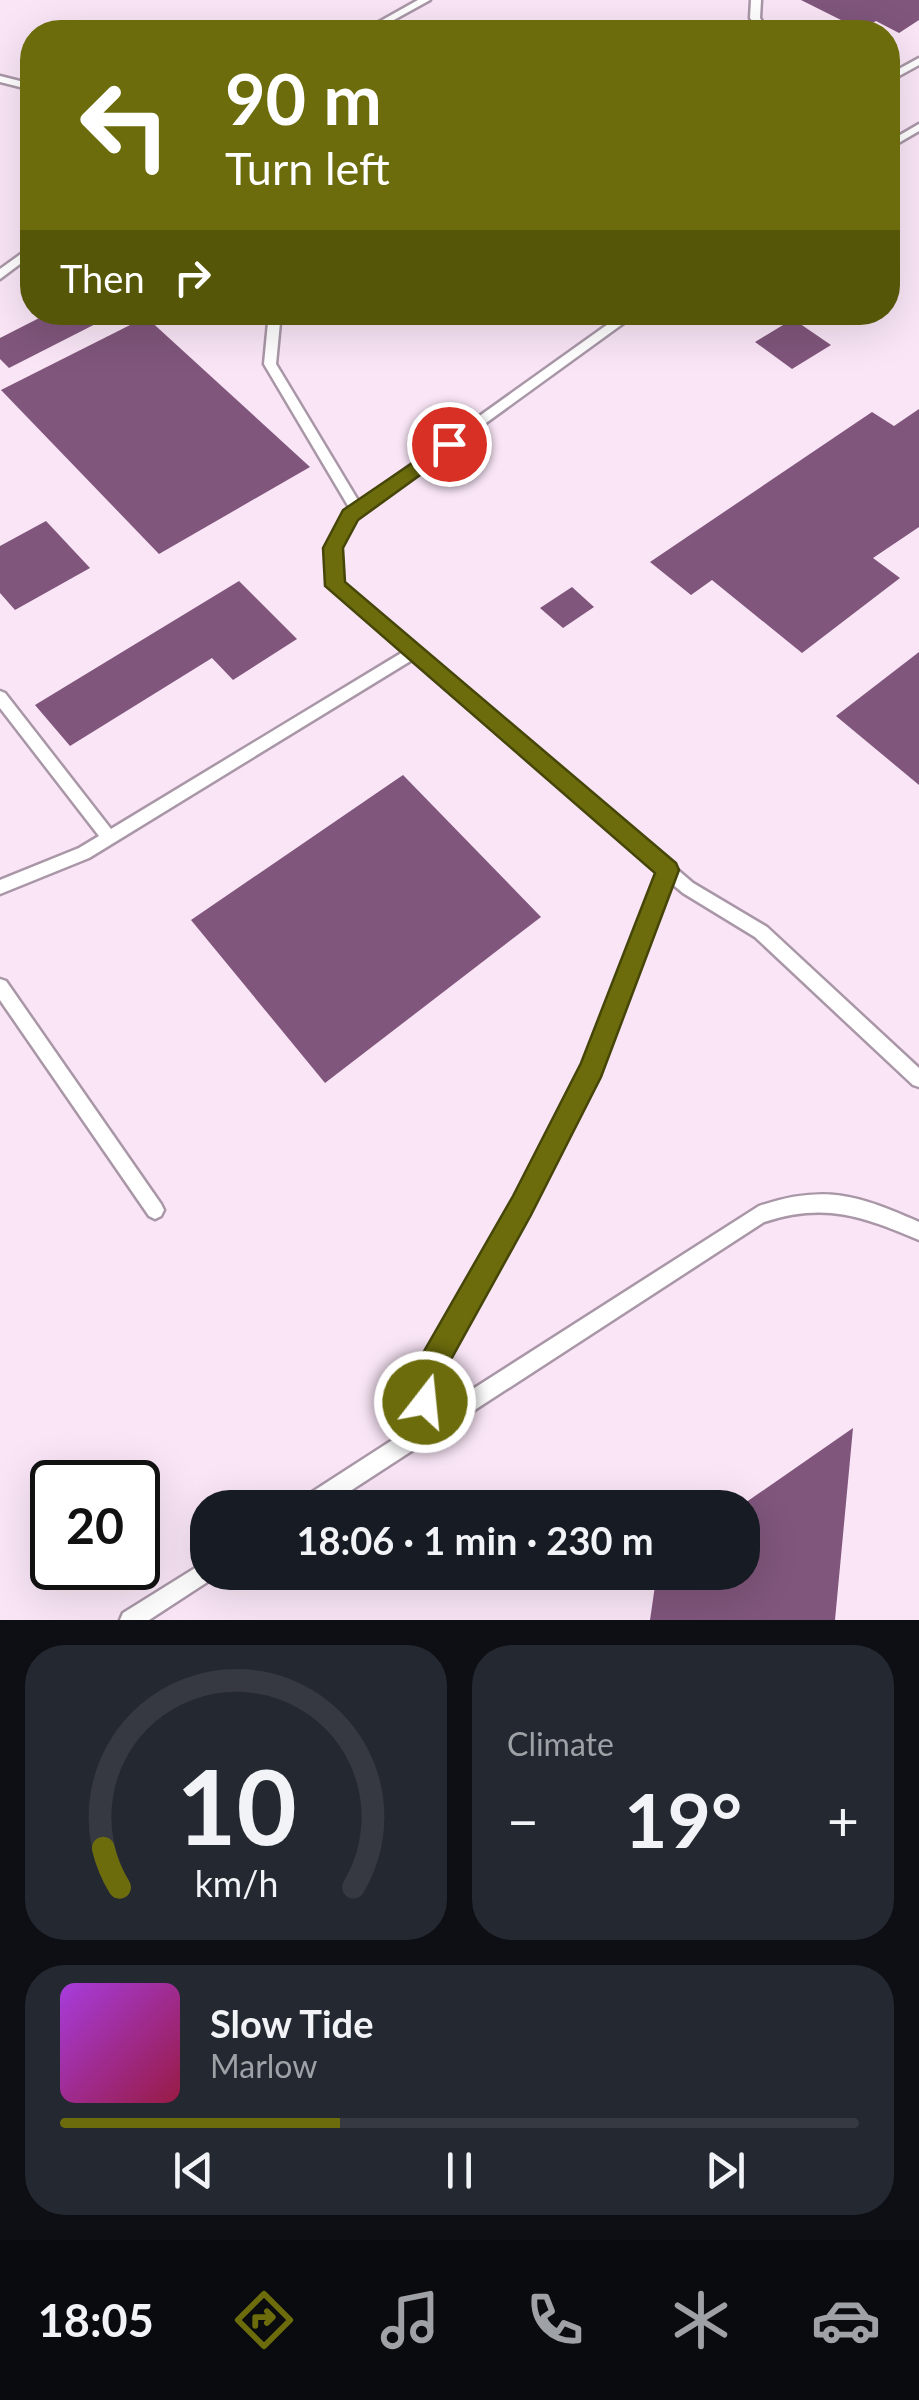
<!DOCTYPE html>
<meta charset="utf-8">
<style>
:root{--surface:#171b24;--page:#242831;--text:#f1f3f6;--muted:#9ea1a6;--line:#363941;--accent:#6c6c0c}
body{margin:0;font-family:Lato,sans-serif;background:var(--page);color:var(--text);height:100vh;display:flex;flex-direction:column;font-size:38px;white-space:nowrap}
*{box-sizing:border-box;margin:0}
p{font-size:32px;color:var(--muted)}
.icon{flex:none;width:55px;height:55px;fill:none;stroke:currentColor;stroke-width:2;stroke-linecap:round;stroke-linejoin:round}
.map{position:relative;height:1620px;overflow:hidden}
.drawer{display:flex;flex-direction:column;gap:25px;padding:25px;background:#0d0f14;flex:1}
.drawer>*{flex:none}
.hud{position:absolute;left:20px;top:20px;width:880px;height:305px;border-radius:40px;box-shadow:0 10px 40px #0002;background:#6c6c0c;color:#fff;overflow:hidden}
.speed{position:absolute;left:30px;top:1460px;display:flex;gap:20px;font-size:50px;font-weight:700;text-align:center}
.speed>*{display:grid;place-content:center;width:130px;height:130px;border-radius:50%;background:var(--surface);box-shadow:0 10px 40px #0002;line-height:1}
.speed .limit{border:5px solid #111;border-radius:15px;background:#fff;color:#111}
.pin{position:absolute;display:grid;place-items:center;width:85px;height:85px;color:#fff;margin:-42px;border:5px solid #fff;border-radius:50%;box-shadow:0 2px 10px #0007}
.me{position:absolute;width:110px;margin:-55px;rotate:16deg;stroke-linejoin:round;filter:drop-shadow(0 0 8px #0008)}
.turn{display:flex;align-items:center;gap:35px;height:210px;padding:0 40px;font-size:45px}
.turn .icon{width:130px;height:130px;stroke-width:2.5}
.turn b{display:block;font-size:70px;line-height:85px}
.then{display:flex;align-items:center;height:95px;padding:0 40px;background:#0003;gap:20px;font-size:38px}
.big{font-size:75px;font-weight:700;line-height:1.1}
.drawer .tile{flex:1;display:flex;flex-direction:column;justify-content:center;gap:15px;min-width:0;padding:0 35px;border-radius:40px;background:var(--page)}
.drawer .dial{align-items:center;gap:0}
.dial svg{height:260px;overflow:visible;fill:none;stroke:var(--line);stroke-width:7;stroke-linecap:round;text-anchor:middle}
.dial text{fill:var(--text);stroke:none}
.song{display:flex;align-items:center;gap:30px}
.cover{width:120px;height:120px;border-radius:15px;background:linear-gradient(135deg,hsl(280 70% 55%),hsl(340 70% 35%))}
.played{height:10px;border-radius:5px;background:linear-gradient(90deg,var(--accent) 35%,var(--line) 35%)}
.keys{display:flex;justify-content:space-around;direction:ltr}
.heat{display:flex;justify-content:space-between;align-items:center;font-size:55px;direction:ltr}
.drawer .tiles{flex:1;display:grid;gap:25px;grid-template-columns:1fr 1fr}
.tile:last-child{grid-column:span 2}
.trip{position:absolute;left:190px;top:1490px;width:570px;height:100px;border-radius:40px;background:var(--surface);box-shadow:0 10px 40px #0002;font-weight:700;line-height:100px;text-align:center}
.dock{display:flex;height:160px;justify-content:space-around;align-items:center;background:#090b0e;color:var(--muted)}
.dock .icon{width:70px;height:70px}
.dock .active{color:var(--accent)}
.dock b{font-size:45px;color:var(--text)}
.map>svg:first-child{display:block}
.building{fill:#80567c}
.lines{fill:none;stroke-linecap:round;stroke-linejoin:round}
.service-casing{stroke:#a997a7;stroke-width:5}
.service{fill:#fff;fill-rule:evenodd}
.route{fill:#6c6c0c;stroke:#464608;stroke-width:2.5}
</style>
<div class="map">
<svg width="919" height="1620" viewBox="0 0 919 1620">
<rect width="100%" height="100%" fill="#f9e5f6"/>
<g class="building">
<path d="M801,0H919V20L899,33L876,21L861,30Z"/>
<path d="M51,312H119L9,368L0,359V338Z"/>
<path d="M146,317L310,467L159,554L1,390Z"/>
<path d="M793,319L831,345L792,369L755,342Z"/>
<path d="M919,409V527L873,558L900,578L802,653L712,580L691,595L650,562L872,412L894,426Z"/>
<path d="M46,521L90,568L15,610L0,593V546Z"/>
<path d="M239,581L297,639L233,680L212,658L70,746L35,705Z"/>
<path d="M572,587L594,607L563,628L540,608Z"/>
<path d="M919,652V785L836,716Z"/>
<path d="M403,775L541,917L325,1083L191,920Z"/>
<path d="M853,1428L835,1620H650L657,1572H742V1505Z"/>
</g>
<g class="lines">
<defs>
<g id="service">
<path d="M418,0H430L372,32H361Z"/>
<path d="M751,0H761L760,18L769,32H760L750,18Z"/>
<path d="M919,58V65L888,82V75Z"/>
<path d="M0,76L32,84V90L0,82Z"/>
<path d="M919,124V131L888,149V142Z"/>
<path d="M32,246V255L0,279V269Z"/>
<path d="M269,312H281L276,364L359,502L625,312H639L355,518L340,548L342,583L693,883L767,927L919,1068V1087L913,1085L755,937L683,893L671,883L598,1074L528,1212L439,1372L432,1415L759,1206C824,1184 858,1195 919,1222V1240C862,1216 825,1202 764,1222L324,1508H295L298,1501L411,1428L423,1363L516,1200L585,1065L659,873L412,660L89,858L0,894V880L79,848L99,836L0,708V691L5,693L111,829L403,652L328,585L326,548L345,512L350,509L264,364Z"/>
<path d="M0,979L6,981L161,1204L164,1210L161,1216L155,1219L149,1216L0,1000Z"/>
<path d="M208,1560V1572H217L215,1577L149,1620H120L123,1613Z"/>
</g>
</defs>
<use href="#service" class="service-casing"/>
<use href="#service" class="service"/>
</g>
<path class="route" d="M449,438L456,440V449L358,520L343,548L345,582L676,863L679,870L601,1077L531,1215L443,1374L435,1412L425,1416L415,1412L411,1402L419,1360L513,1196L581,1063L655,873L325,586L323,548L343,510Z"/>
</svg>
<div class="speed"><div class="limit">20</div></div>
<div class="pin" style="left:449px;top:444px;background:#d93025"><svg class="icon" aria-label="arrive" viewBox="0 0 24 24"><path d="M6 21V4h12l-3 4 3 4H6"/></svg></div>
<svg class="me" style="left:425px;top:1402px" viewBox="-20 -20 40 40"><circle r="17" fill="#6c6c0c" stroke="#fff" stroke-width="3"/><path d="M0-11L8 9 0 5-8 9z" fill="#fff"/></svg>
<div class="trip">18:06 · 1 min · 230 m</div>
<div class="hud">
<div class="turn"><svg class="icon" aria-label="left" viewBox="0 0 24 24"><path d="M17 20v-9H6M10 6l-5 5 5 5"/></svg><div><b>90 m</b>Turn left</div></div>
<div class="then">Then<svg class="icon" aria-label="right" viewBox="0 0 24 24"><path d="M7 20v-9h11M14 6l5 5-5 5"/></svg></div>
</div>
</div>
<section class="drawer">
<div class="tiles">
<div class="tile dial"><svg viewBox="0 0 100 80">
<path d="M14 69A42 42 0 1 1 86 69"/>
<path d="M14 69A42 42 0 0 1 9 57" stroke="#6c6c0c"/>
<text x="50" y="56" font-size="32" font-weight="700">10</text>
<text x="50" y="72" font-size="11">km/h</text>
</svg></div>
<div class="tile"><p>Climate</p>
<div class="heat"><a>−</a><b class="big">19°</b><a>+</a></div>
</div>
<div class="tile">
<div class="song"><i class="cover"></i><div><b>Slow Tide</b><p>Marlow</p></div></div>
<div class="played"></div>
<div class="keys"><svg class="icon" aria-label="previous" viewBox="0 0 24 24"><path d="M18 5L8 12l10 7zM5 5v14"/></svg><svg class="icon" aria-label="pause" viewBox="0 0 24 24"><path d="M8 5v14M16 5v14"/></svg><svg class="icon" aria-label="next" viewBox="0 0 24 24"><path d="M6 5l10 7-10 7zM19 5v14"/></svg></div>
</div>
</div>
</section>
<nav class="dock">
<b>18:05</b>
<svg class="icon active" aria-label="directions" viewBox="0 0 24 24"><path d="M12 3l9 9-9 9-9-9zM9 14v-3h6M13 9l2 2-2 2"/></svg>
<svg class="icon" aria-label="music" viewBox="0 0 24 24"><path d="M9 18V5l10-2v13"/><circle cx="6" cy="18" r="3"/><circle cx="16" cy="16" r="3"/></svg>
<svg class="icon" aria-label="phone" viewBox="0 0 24 24"><path d="M5 4h4l2 5-3 2q2 4 5 5l2-3 5 2v4C11 20 4 13 5 4z"/></svg>
<svg class="icon" aria-label="climate" viewBox="0 0 24 24"><path d="M12 3v18M4 7l16 10M4 17L20 7"/></svg>
<svg class="icon" aria-label="car" viewBox="0 0 24 24"><path d="M5 17H2v-5l4-1 3-4h7l3 4 3 1v5h-3M9 17h6M6 11h13"/><circle cx="7" cy="17" r="2"/><circle cx="17" cy="17" r="2"/></svg>
</nav>
